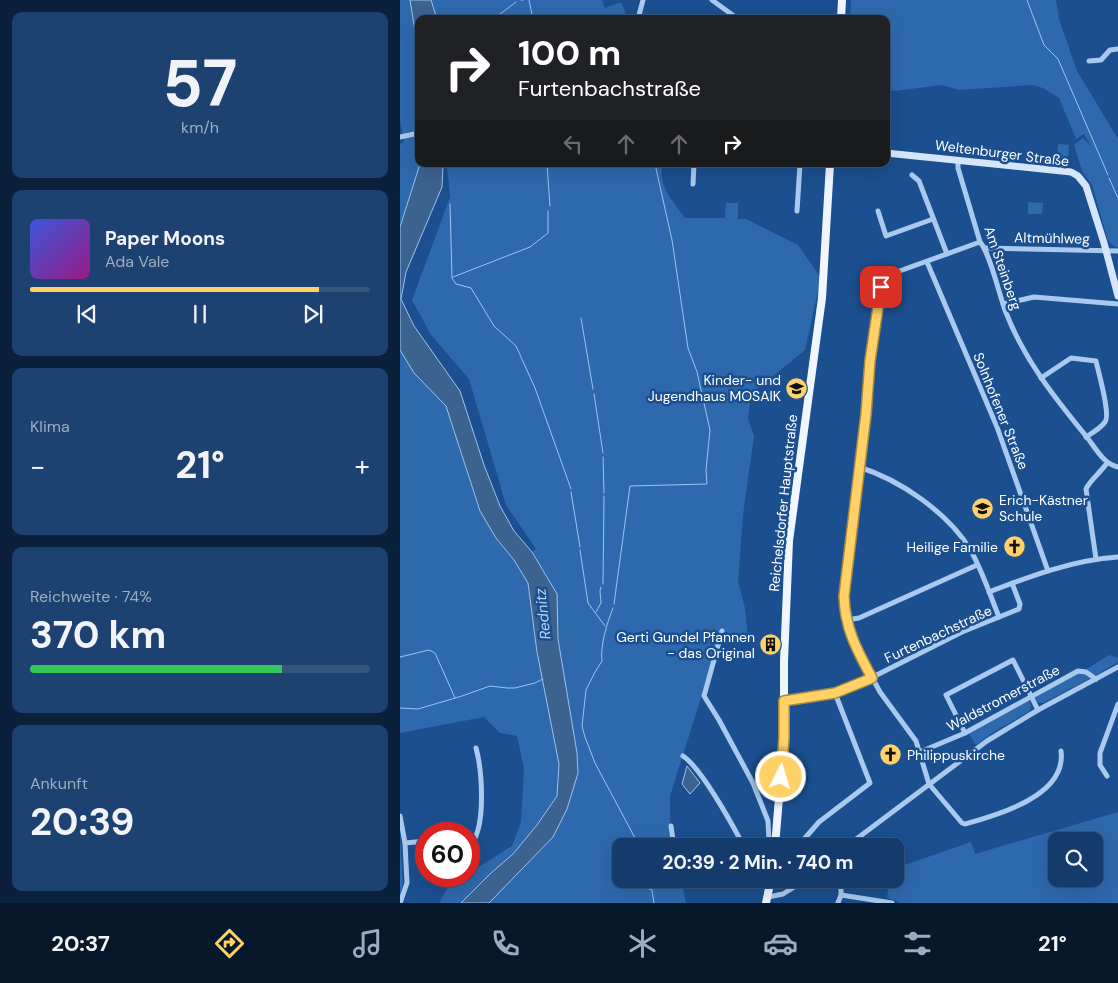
<!DOCTYPE html>
<html lang="de">
<meta charset="utf-8">
<style>
:root{--surface:#143b6b;--page:#1d4271;--text:#f1f3f6;--muted:#9dadc1;--line:#33557e;--accent:#ffd166}
body{margin:0;font-family:"DM Sans",sans-serif;background:var(--page);color:var(--text);height:100vh;display:flex;flex-direction:column;font-size:19px;white-space:nowrap}
*{box-sizing:border-box;margin:0}
p{font-size:16px;color:var(--muted)}
.icon{flex:none;width:28px;height:28px;fill:none;stroke:currentColor;stroke-width:2;stroke-linecap:round;stroke-linejoin:round}
.map{position:relative;flex:1;overflow:hidden}
.side{display:flex;flex-direction:column;gap:12px;padding:12px;background:#0b203b;width:400px}
.side>*{flex:none}
.hud{position:absolute;left:15px;top:15px;width:475px;height:152px;border-radius:10px;box-shadow:0 5px 20px #0002,0 0 0 1px var(--line);background:#202124;color:#fff;overflow:hidden}
.tools{position:absolute;left:648px;top:832px;display:grid;gap:10px}
.tools a{display:grid;place-items:center;width:55px;height:55px;border-radius:10px;background:var(--surface);box-shadow:0 5px 20px #0002,0 0 0 1px var(--line);font-size:25px}
.speed{position:absolute;left:15px;top:822px;display:flex;gap:10px;font-size:25px;font-weight:700;text-align:center}
.speed>*{display:grid;place-content:center;width:65px;height:65px;border-radius:50%;background:var(--surface);box-shadow:0 5px 20px #0002,0 0 0 1px var(--line);line-height:1}
.speed .limit{border:8px solid #d22;background:#fff;color:#111}
.pin{position:absolute;display:grid;place-items:center;width:42px;height:42px;color:#fff;margin:-21px;border-radius:10px;box-shadow:0 2px 8px #0006}
.me{position:absolute;width:55px;margin:-28px;rotate:5deg;stroke-linejoin:round;filter:drop-shadow(0 0 4px #0008)}
.turn{display:flex;align-items:center;gap:18px;height:105px;padding:0 20px;font-size:22px}
.turn .icon{width:65px;height:65px;stroke-width:2.5}
.turn b{display:block;font-size:35px;line-height:42px}
.lanes{display:flex;align-items:center;height:48px;padding:0 20px;background:#0003;justify-content:center;gap:25px;direction:ltr}
.lanes .off{opacity:.35}
.big{font-size:38px;font-weight:700;line-height:1.1}
.side .tile{flex:1;display:flex;flex-direction:column;justify-content:center;gap:8px;min-width:0;padding:0 18px;border-radius:10px;background:var(--page)}
.side .dial{align-items:center;gap:0}
.dial b{font-size:65px;line-height:1}
.song{display:flex;align-items:center;gap:15px}
.cover{width:60px;height:60px;border-radius:8px;background:linear-gradient(135deg,hsl(230 70% 55%),hsl(310 70% 35%))}
.played{height:5px;border-radius:2px;background:linear-gradient(90deg,var(--accent) 85%,var(--line) 85%)}
.keys{display:flex;justify-content:space-around;direction:ltr}
.heat{display:flex;justify-content:space-between;align-items:center;font-size:28px;direction:ltr}
.charge{height:8px;border-radius:4px;background:linear-gradient(90deg,#34c759 74%,var(--line) 0)}
.trip{position:absolute;left:212px;top:838px;width:292px;height:50px;border-radius:10px;background:var(--surface);box-shadow:0 5px 20px #0002,0 0 0 1px var(--line);font-weight:700;line-height:50px;text-align:center}
.tab-bar{display:flex;height:80px;justify-content:space-around;align-items:center;background:#08182b;color:var(--muted)}
.tab-bar .icon{width:35px;height:35px}
.tab-bar .selected{color:var(--accent)}
.tab-bar b{font-size:22px;color:var(--text)}
main{display:flex;flex:1;min-height:0}
.map>svg:first-child{display:block}
.green{fill:#2e69ad;fill-rule:evenodd}
.water{fill:#3c6290;stroke:#9cc4f0}
.lines{fill:none;stroke-linecap:round;stroke-linejoin:round}
.stream{stroke:#9cc4f0;stroke-width:1}
.street{stroke:#a9c9ee;stroke-width:5}
.secondary{stroke:#d6e6fa;stroke-width:7}
.primary{stroke:#f0f6ff;stroke-width:8}
.route-casing{stroke:#a68842;stroke-width:12}
.route{stroke:#ffd166;stroke-width:9}
.labels{text-anchor:middle;dominant-baseline:central;stroke-width:5;stroke-linejoin:round;paint-order:stroke}
.street-label{font-size:14px;fill:#fff;stroke:#1b4f8f}
.poi-label{font-size:14px;fill:#fff;stroke:#1b4f8f;text-anchor:end}
.water-label{font-size:15px;font-style:italic;fill:#b5d3f5;stroke:#1b4f8f}
</style>
<main>
<section class="side">
<div class="tile dial"><b>57</b><p>km/h</p></div>
<div class="tile">
<div class="song"><i class="cover"></i><div><b>Paper Moons</b><p>Ada Vale</p></div></div>
<div class="played"></div>
<div class="keys"><svg class="icon" aria-label="previous" viewBox="0 0 24 24"><path d="M18 5L8 12l10 7zM5 5v14"/></svg><svg class="icon" aria-label="pause" viewBox="0 0 24 24"><path d="M8 5v14M16 5v14"/></svg><svg class="icon" aria-label="next" viewBox="0 0 24 24"><path d="M6 5l10 7-10 7zM19 5v14"/></svg></div>
</div>
<div class="tile"><p>Klima</p>
<div class="heat"><a>−</a><b class="big">21°</b><a>+</a></div>
</div>
<div class="tile"><p>Reichweite · 74%</p><b class="big">370 km</b><div class="charge"></div></div>
<div class="tile"><p>Ankunft</p><b class="big">20:39</b></div>
</section>
<div class="map">
<svg width="718" height="903" viewBox="0 0 718 903">
<rect width="100%" height="100%" fill="#1b4f8f"/>
<g class="green">
<path d="M0,0H10L19,56L20,164L0,227V144L4,142L0,120Z"/>
<path d="M31,0H202L205,8L221,2L228,19H37Z"/>
<path d="M451,0H656L659,19L677,71L718,139V247H715L708,241L692,185L682,171L674,145L683,138L691,146L684,134L676,139L659,98L643,88L632,85L559,90L542,85L494,91L486,89V19H450Z"/>
<path d="M658,144L669,145L668,158H657Z"/>
<path d="M47,164H262C259,188 272,200 285,218H325L326,203H338V219H346L398,245L421,278L405,350L351,394L348,419L354,436L343,515L338,582L345,608L348,639L322,631L270,796V826L274,846H221V879H281L286,903H89L153,837L178,773L177,753L158,639L157,594L132,552L136,549L106,505L69,379L31,335L12,300L50,197Z"/>
<path d="M628,202L643,203L642,214H628Z"/>
<path d="M0,350L14,373L46,406L80,511L96,538L114,560L128,583L137,652L159,764L157,795L137,825L113,854L91,873L61,903H39C46,891 53,876 69,876V873L112,846L121,822L124,768L117,736L100,733L84,717L0,733Z"/>
<path d="M709,655L718,658V662L696,675L685,670Z"/>
<path d="M678,673L688,675L691,678L643,703H638L634,696Z"/>
<path d="M628,700L631,705L630,711L592,733L576,745L569,734Z"/>
<path d="M718,812V903H499L497,901L487,898L490,879H496V868L571,842L575,854ZM656,841H694V879H656Z"/>
<path d="M0,834L3,883L0,895Z"/>
</g>
<g class="water">
<path d="M10,0H31L37,19H19V56Z"/>
<path d="M20,164H43L42,187L6,272L1,299L14,326L60,391L84,465L100,506L114,531L132,552L157,594L158,639L177,753L178,773L167,809L153,837L89,903H61L91,873L113,854L137,825L157,796L159,764L137,652L128,583L114,560L96,538L80,511L46,406L14,373L0,350V227Z"/>
<path d="M287,766L300,783L290,794L282,784Z"/>
</g>
<g class="lines">
<g class="stream">
<path d="M121,0H123"/>
<path d="M129,0L133,19"/>
<path d="M627,0L644,45L658,59L708,175"/>
<path d="M95,18L116,2"/>
<path d="M198,19L203,16L210,19"/>
<path d="M147,164L150,206"/>
<path d="M709,178L718,198"/>
<path d="M50,204L52,278L56,284L71,288L94,326L116,346L135,388L171,489"/>
<path d="M53,277L130,247L148,233V211"/>
<path d="M181,318L193,389"/>
<path d="M194,394L203,453"/>
<path d="M203,457L204,493"/>
<path d="M171,492L180,547"/>
<path d="M180,550L188,603L205,626"/>
<path d="M203,584L204,496"/>
<path d="M214,604L230,486L307,484L306,470L310,430L297,372L288,348L272,240L255,164"/>
<path d="M213,608C207,623 200,646 202,661L195,672L186,690L182,726L185,737L195,763L235,838"/>
<path d="M196,612L201,603L200,591L201,587"/>
<path d="M0,657L29,650L35,653L55,698"/>
<path d="M0,708L18,709L62,696L90,686L107,688H115L135,683L143,679"/>
<path d="M237,842L238,846"/>
<path d="M246,879L247,888L252,890L254,903"/>
</g>
<g class="street">
<path d="M312,0L338,19"/>
<path d="M238,19L243,0"/>
<path d="M689,61L701,60L710,50L718,49"/>
<path d="M0,137L19,133"/>
<path d="M558,160V168L580,242C590,253 599,294 605,310C623,358 654,397 686,436C695,447 703,464 718,467"/>
<path d="M512,175L519,181L547,254"/>
<path d="M293,184L294,164"/>
<path d="M397,211L400,164"/>
<path d="M478,211L486,236L533,219"/>
<path d="M580,242L494,273L481,287L470,361L466,414L444,596L446,620L457,650L480,692L516,741L529,784L562,823L565,824C597,815 667,796 661,751"/>
<path d="M585,248L718,251"/>
<path d="M527,262L597,427L648,571"/>
<path d="M603,304L634,297L718,304"/>
<path d="M641,378L671,358L696,361C698,371 711,415 705,422C701,428 692,433 686,437"/>
<path d="M459,467C500,480 547,512 570,549C582,570 590,595 599,617"/>
<path d="M696,559L686,489C690,480 701,472 707,463"/>
<path d="M589,592C631,576 673,560 718,557"/>
<path d="M446,620L459,618L577,565"/>
<path d="M322,631L304,696L319,720L353,783L368,821L369,842"/>
<path d="M384,701L424,696L447,690L562,632L619,609L620,604L612,583"/>
<path d="M565,733L546,695L613,660L638,710"/>
<path d="M520,752L565,733L678,671L686,672L696,679"/>
<path d="M283,756C301,768 331,822 342,843"/>
<path d="M707,776L700,765V753L718,704"/>
<path d="M0,816L5,843L7,883L0,903"/>
<path d="M271,826L274,846"/>
<path d="M5,843L26,841"/>
<path d="M69,843H72C86,824 82,770 76,748"/>
<path d="M337,846C348,839 359,841 372,842"/>
<path d="M398,846L419,822L470,783L435,693"/>
<path d="M447,846L587,741L638,710L718,667"/>
<path d="M281,879L282,882L287,879"/>
<path d="M441,895L492,903"/>
<path d="M368,897L383,894L407,879"/>
<path d="M438,903L441,895V879"/>
</g>
<path class="secondary" d="M486,153L671,172L678,176L686,186L704,243L718,296"/>
<g class="primary">
<path d="M441,19L442,0"/>
<path d="M375,846L384,738V661L389,541L422,298L430,164"/>
<path d="M366,903L371,879"/>
</g>
</g>
<g class="lines">
<defs>
<path id="route" d="M381,777L384,738V701L435,693L472,678C457,650 445,629 444,596L466,414L470,361L481,287"/>
</defs>
<use href="#route" class="route-casing"/>
<use href="#route" class="route"/>
</g>
<defs>
<symbol id="school-disc" viewBox="-11 -11 22 22"><circle r="9.5" fill="#ffd166" stroke="#1b4f8f"/><path d="M0-5L7-2L0 1L-7-2ZM-4 1L0 2.5L4 1V4Q0 6-4 4Z" fill="#111"/></symbol>
<symbol id="church-disc" viewBox="-11 -11 22 22"><circle r="9.5" fill="#ffd166" stroke="#1b4f8f"/><path d="M-1.2-6h2.4v3.5h3.3v2.4h-3.3V6h-2.4V-.1h-3.3v-2.4h3.3Z" fill="#111"/></symbol>
<symbol id="building-disc" viewBox="-11 -11 22 22"><circle r="9.5" fill="#ffd166" stroke="#1b4f8f"/><path d="M-4-6H4V6H1V3H-1V6H-4ZM-2.5-4.3h1.7v1.8h-1.7ZM.8-4.3h1.7v1.8H.8ZM-2.5-1h1.7V.8h-1.7ZM.8-1h1.7V.8H.8Z" fill="#111"/></symbol>
</defs>
<g fill-rule="evenodd">
<use href="#school-disc" x="384" y="376" width="25" height="25"/>
<use href="#school-disc" x="570" y="496" width="25" height="25"/>
<use href="#church-disc" x="602" y="534" width="25" height="25"/>
<use href="#building-disc" x="358" y="632" width="25" height="25"/>
<use href="#church-disc" x="478" y="742" width="25" height="25"/>
</g>
<g class="labels">
<g class="street-label">
<text transform="translate(602 153) rotate(7)">Weltenburger Straße</text>
<text transform="translate(652 238) rotate(1)">Altmühlweg</text>
<text transform="translate(603 268) rotate(71)">Am Steinberg</text>
<text transform="translate(601 411) rotate(68)">Solnhofener Straße</text>
<text transform="translate(383 503) rotate(-84)">Reichelsdorfer Hauptstraße</text>
<text transform="translate(538 634) rotate(-25)">Furtenbachstraße</text>
<text transform="translate(603 698) rotate(-28)">Waldstromerstraße</text>
</g>
<g class="poi-label">
<text x="381" y="380">Kinder- und<tspan x="381" dy="16">Jugendhaus MOSAIK</tspan></text>
<text x="599" y="500" text-anchor="start">Erich-Kästner<tspan x="599" dy="16">Schule</tspan></text>
<text x="598" y="547">Heilige Familie</text>
<text x="355" y="637">Gerti Gundel Pfannen<tspan x="355" dy="16">- das Original</tspan></text>
<text x="507" y="755" text-anchor="start">Philippuskirche</text>
</g>
<g class="water-label">
<text transform="translate(143 614) rotate(-96)">Rednitz</text>
</g>
</g>
</svg>
<div class="tools">
<a><svg class="icon" aria-label="search" viewBox="0 0 24 24"><circle cx="10" cy="10" r="6"/><path d="M15 15l6 6"/></svg></a>
</div>
<div class="speed"><div class="limit">60</div></div>
<div class="pin" style="left:481px;top:287px;background:#d93025"><svg class="icon" aria-label="arrive" viewBox="0 0 24 24"><path d="M6 21V4h12l-3 4 3 4H6"/></svg></div>
<svg class="me" style="left:381px;top:777px" viewBox="-20 -20 40 40"><circle r="17" fill="#ffd166" stroke="#fff" stroke-width="3"/><path d="M0-11L8 9 0 5-8 9z" fill="#fff"/></svg>
<div class="trip">20:39 · 2 Min. · 740 m</div>
<div class="hud">
<div class="turn"><svg class="icon" aria-label="right" viewBox="0 0 24 24"><path d="M7 20v-9h11M14 6l5 5-5 5"/></svg><div><b>100 m</b>Furtenbachstraße</div></div>
<div class="lanes"><svg class="icon off" aria-label="left" viewBox="0 0 24 24"><path d="M17 20v-9H6M10 6l-5 5 5 5"/></svg><svg class="icon off" aria-label="ahead" viewBox="0 0 24 24"><path d="M12 20V5M6 11l6-6 6 6"/></svg><svg class="icon off" aria-label="ahead" viewBox="0 0 24 24"><path d="M12 20V5M6 11l6-6 6 6"/></svg><svg class="icon" aria-label="right" viewBox="0 0 24 24"><path d="M7 20v-9h11M14 6l5 5-5 5"/></svg></div>
</div>
</div>
</main>
<nav class="tab-bar">
<b>20:37</b>
<svg class="icon selected" aria-label="directions" viewBox="0 0 24 24"><path d="M12 3l9 9-9 9-9-9zM9 14v-3h6M13 9l2 2-2 2"/></svg>
<svg class="icon" aria-label="music" viewBox="0 0 24 24"><path d="M9 18V5l10-2v13"/><circle cx="6" cy="18" r="3"/><circle cx="16" cy="16" r="3"/></svg>
<svg class="icon" aria-label="phone" viewBox="0 0 24 24"><path d="M5 4h4l2 5-3 2q2 4 5 5l2-3 5 2v4C11 20 4 13 5 4z"/></svg>
<svg class="icon" aria-label="climate" viewBox="0 0 24 24"><path d="M12 3v18M4 7l16 10M4 17L20 7"/></svg>
<svg class="icon" aria-label="car" viewBox="0 0 24 24"><path d="M5 17H2v-5l4-1 3-4h7l3 4 3 1v5h-3M9 17h6M6 11h13"/><circle cx="7" cy="17" r="2"/><circle cx="17" cy="17" r="2"/></svg>
<svg class="icon" aria-label="filters" viewBox="0 0 24 24"><path d="M4 7h16M4 17h16"/><circle cx="9" cy="7" r="2"/><circle cx="15" cy="17" r="2"/></svg>
<b>21°</b>
</nav>
